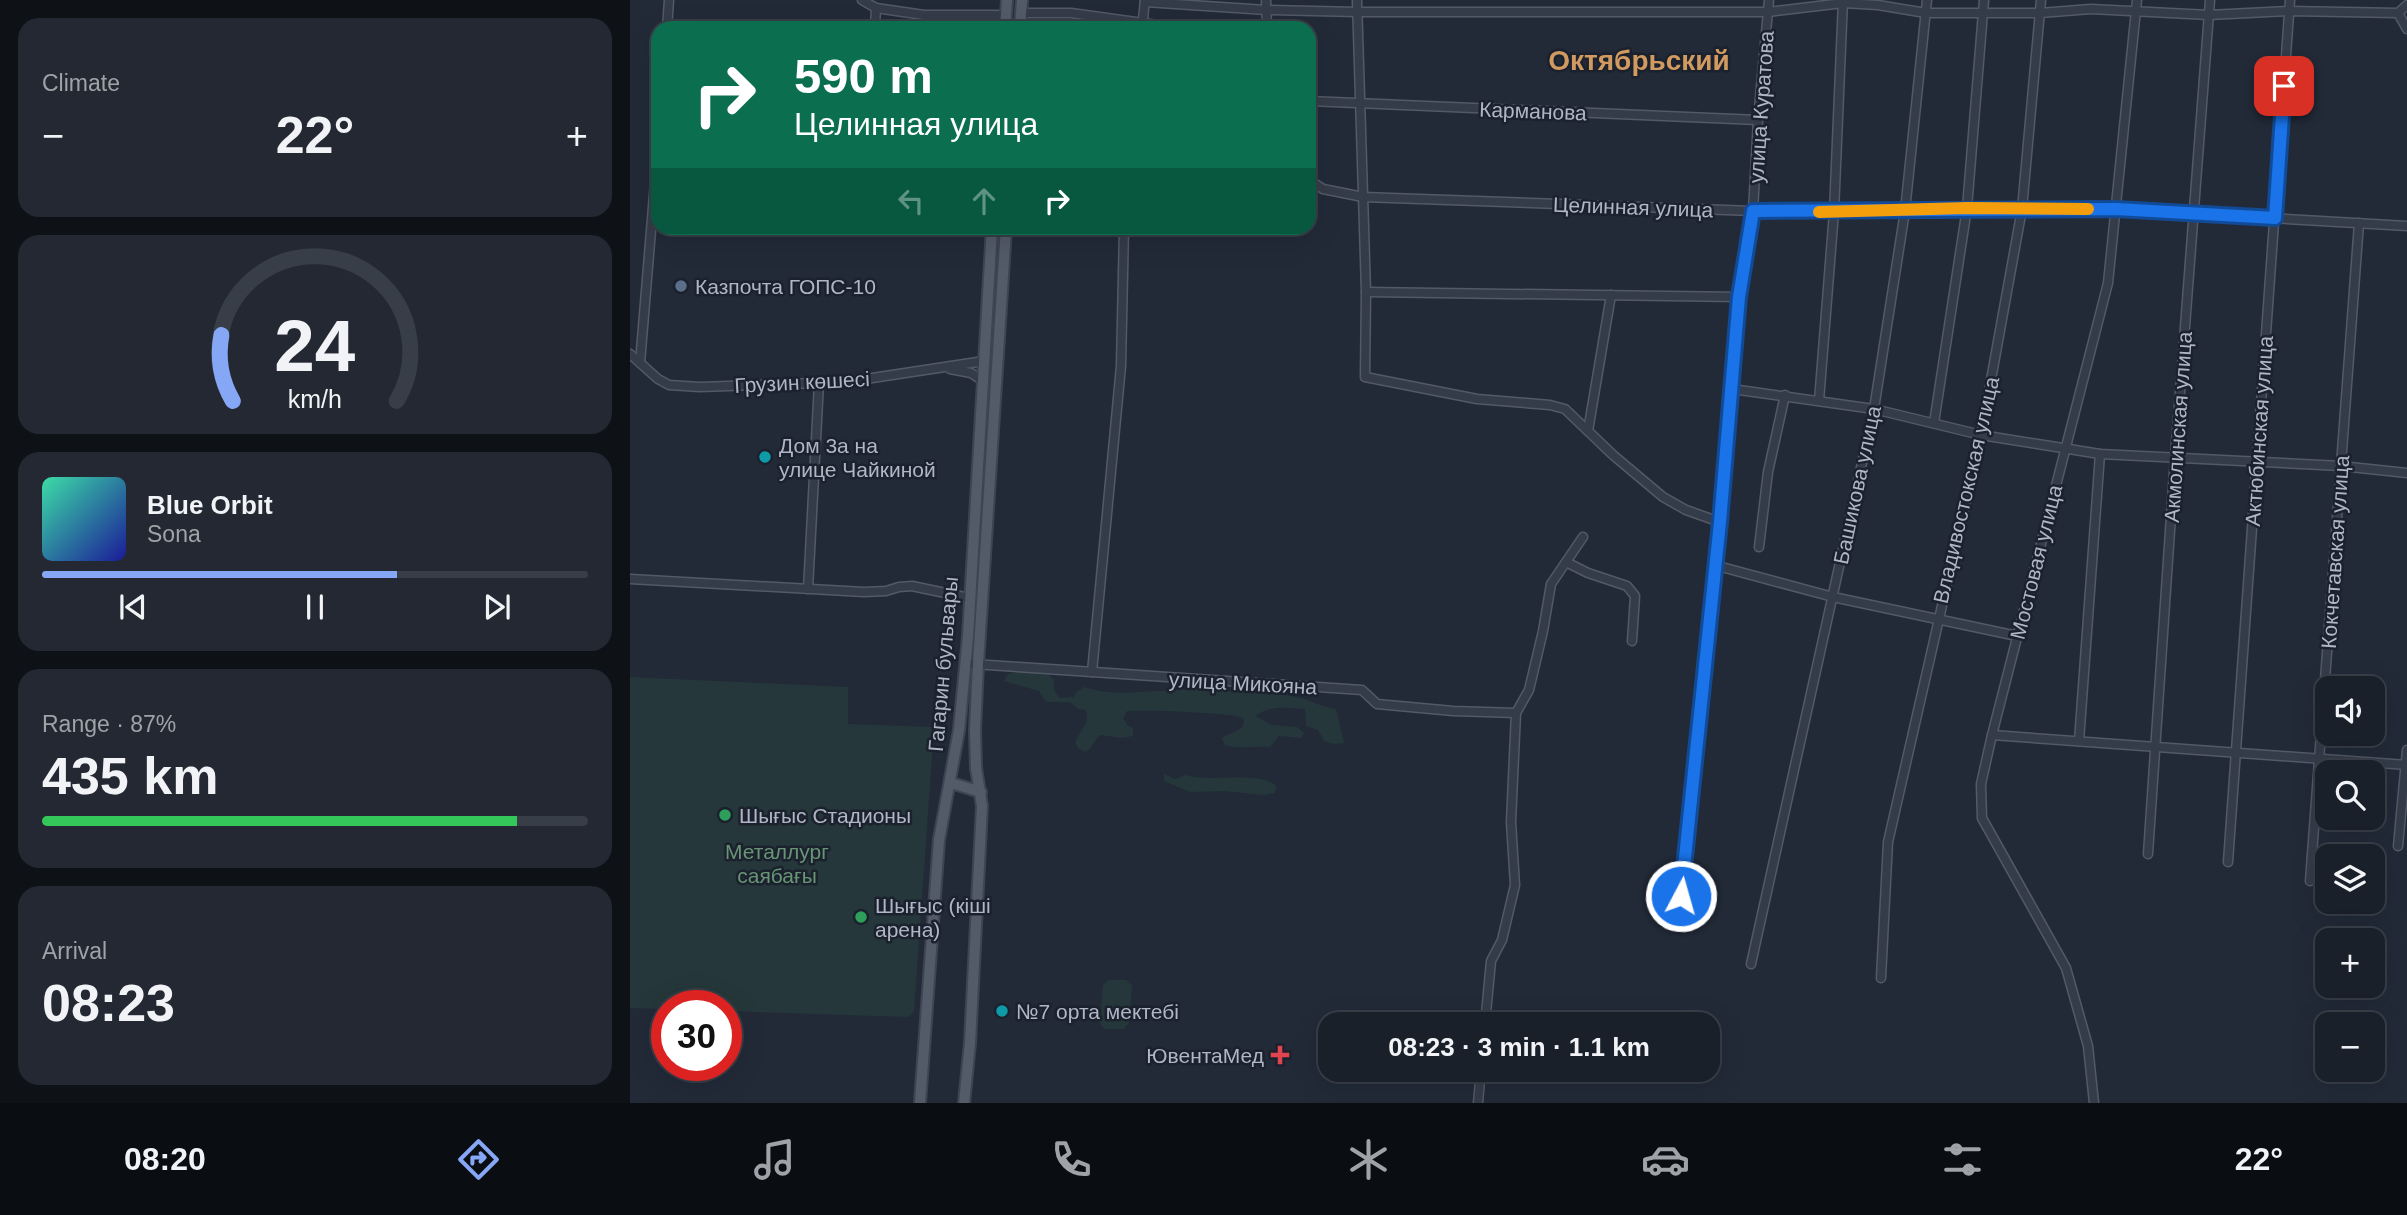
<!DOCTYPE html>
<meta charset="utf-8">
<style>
:root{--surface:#1a202a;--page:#232832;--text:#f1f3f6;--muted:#9fa3a8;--line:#383e47;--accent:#85a7f5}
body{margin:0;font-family:Helvetica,sans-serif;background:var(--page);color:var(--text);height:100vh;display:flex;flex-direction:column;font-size:26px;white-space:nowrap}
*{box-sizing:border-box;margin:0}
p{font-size:23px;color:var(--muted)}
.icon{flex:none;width:38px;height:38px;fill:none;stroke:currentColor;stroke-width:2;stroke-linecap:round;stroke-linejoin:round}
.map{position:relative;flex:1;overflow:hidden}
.panel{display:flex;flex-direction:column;gap:18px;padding:18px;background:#0e1217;width:630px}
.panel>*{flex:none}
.hud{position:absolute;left:21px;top:21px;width:665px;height:214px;border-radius:21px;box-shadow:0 7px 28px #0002,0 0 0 2px var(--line);background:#0b6e4f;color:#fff;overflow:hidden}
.tools{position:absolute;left:1685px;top:676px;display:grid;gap:14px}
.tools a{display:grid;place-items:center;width:70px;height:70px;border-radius:14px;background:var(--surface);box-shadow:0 7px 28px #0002,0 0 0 2px var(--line);font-size:35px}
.speed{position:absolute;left:21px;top:990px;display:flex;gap:14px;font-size:35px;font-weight:700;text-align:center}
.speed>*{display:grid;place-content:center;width:91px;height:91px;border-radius:50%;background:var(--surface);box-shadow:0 7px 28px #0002,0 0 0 2px var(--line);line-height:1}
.speed .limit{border:10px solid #d22;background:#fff;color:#111}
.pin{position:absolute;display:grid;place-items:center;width:60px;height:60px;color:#fff;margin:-30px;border-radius:14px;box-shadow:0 4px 10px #0006}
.me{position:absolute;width:77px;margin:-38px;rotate:6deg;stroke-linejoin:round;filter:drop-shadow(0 0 5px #0008)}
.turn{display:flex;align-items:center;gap:24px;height:147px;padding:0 28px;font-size:32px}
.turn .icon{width:91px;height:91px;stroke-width:2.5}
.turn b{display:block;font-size:49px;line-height:60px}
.lanes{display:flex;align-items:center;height:66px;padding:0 28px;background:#0003;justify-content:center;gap:35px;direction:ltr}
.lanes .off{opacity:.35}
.big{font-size:52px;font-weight:800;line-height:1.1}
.panel .card{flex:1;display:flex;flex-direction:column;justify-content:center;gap:10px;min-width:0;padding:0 24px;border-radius:21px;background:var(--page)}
.panel .dial{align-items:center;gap:0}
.dial svg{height:182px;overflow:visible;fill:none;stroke:var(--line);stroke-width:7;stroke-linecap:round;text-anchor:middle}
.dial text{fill:var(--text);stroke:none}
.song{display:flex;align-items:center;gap:21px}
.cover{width:84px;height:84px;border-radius:10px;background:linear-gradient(135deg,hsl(160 70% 55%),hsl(240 70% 35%))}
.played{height:7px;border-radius:4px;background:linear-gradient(90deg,var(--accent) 65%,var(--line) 65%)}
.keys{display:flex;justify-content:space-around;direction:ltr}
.heat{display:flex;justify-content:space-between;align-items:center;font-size:38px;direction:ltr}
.charge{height:10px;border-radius:5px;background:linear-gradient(90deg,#34c759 87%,var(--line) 0)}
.trip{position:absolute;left:688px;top:1012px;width:402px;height:70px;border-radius:21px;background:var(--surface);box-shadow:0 7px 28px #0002,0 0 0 2px var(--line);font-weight:800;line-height:70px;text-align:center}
.tabs{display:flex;height:112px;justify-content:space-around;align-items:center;background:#0a0d11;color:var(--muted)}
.tabs .icon{width:49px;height:49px}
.tabs .selected{color:var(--accent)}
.tabs b{font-size:32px;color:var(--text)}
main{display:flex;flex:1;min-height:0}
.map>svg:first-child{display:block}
.green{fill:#25373a}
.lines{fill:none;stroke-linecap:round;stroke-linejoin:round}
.minor-casing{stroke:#535966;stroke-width:11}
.major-casing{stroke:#3e4552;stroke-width:14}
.minor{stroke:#353c49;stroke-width:8}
.major{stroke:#535b69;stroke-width:10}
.route-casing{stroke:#114b97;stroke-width:18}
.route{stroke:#1a73e8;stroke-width:12}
.slow{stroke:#f59e0b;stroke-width:12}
.service-dot{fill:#5c6f8a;stroke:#1b212d;stroke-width:2.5}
.culture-dot{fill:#0f9aa8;stroke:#1b212d;stroke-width:2.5}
.leisure-dot{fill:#2e9e5b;stroke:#1b212d;stroke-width:2.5}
.health-dot{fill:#e0444e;stroke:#1b212d;stroke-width:2.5}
.labels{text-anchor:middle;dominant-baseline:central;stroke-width:5;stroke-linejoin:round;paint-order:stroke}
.street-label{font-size:21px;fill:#b0b6c5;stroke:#1b212d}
.poi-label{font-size:21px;fill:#b0b6c5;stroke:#1b212d;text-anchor:start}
.park-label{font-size:21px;fill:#689576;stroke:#1b212d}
.district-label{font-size:28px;font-weight:bold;fill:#d09a60;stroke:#1b212d}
</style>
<main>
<section class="panel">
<div class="card"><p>Climate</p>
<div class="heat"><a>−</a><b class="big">22°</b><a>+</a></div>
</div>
<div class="card dial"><svg viewBox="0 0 100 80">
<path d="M14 69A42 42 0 1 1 86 69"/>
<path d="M14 69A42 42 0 0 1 9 40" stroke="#85a7f5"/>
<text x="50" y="56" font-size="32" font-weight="700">24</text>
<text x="50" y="72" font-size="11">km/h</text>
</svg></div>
<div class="card">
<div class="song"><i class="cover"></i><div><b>Blue Orbit</b><p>Sona</p></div></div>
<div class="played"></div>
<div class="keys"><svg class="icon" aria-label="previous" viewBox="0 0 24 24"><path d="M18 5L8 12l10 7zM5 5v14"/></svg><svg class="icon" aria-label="pause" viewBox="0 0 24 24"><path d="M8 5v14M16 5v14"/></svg><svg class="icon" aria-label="next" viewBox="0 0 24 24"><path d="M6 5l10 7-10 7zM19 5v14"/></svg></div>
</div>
<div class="card"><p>Range · 87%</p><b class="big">435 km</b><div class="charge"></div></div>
<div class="card"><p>Arrival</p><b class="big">08:23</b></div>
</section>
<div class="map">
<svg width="1777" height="1103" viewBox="0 0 1777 1103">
<rect width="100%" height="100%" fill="#222a38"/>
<g class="green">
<path d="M386,672L419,675L424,680V690L430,698L444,697L446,692L454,687C484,697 514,691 545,690C562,689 578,690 594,691C620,692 650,692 675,699C686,703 693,707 706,709L714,743L704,744L694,741L688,730L676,726L675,709C659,708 638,705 626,716L641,725L667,727L674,733L671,738L649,736L640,747C625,745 608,750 595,745L592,738C599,733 606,733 613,726L614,719L608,716C570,712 534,710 497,711L493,718L497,725L503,728V736L492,738L470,735C464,741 463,747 456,752L448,748L445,742L457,721L456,710L448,709L440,702H416L409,691L374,681L378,674Z"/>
<path d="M0,677L218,687V724L304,727L284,1011L279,1017L96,1011V1006H37V1009L0,1008Z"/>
<path d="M534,774L545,779L555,775C580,783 629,770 646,786L645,793L635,795L594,791L560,792L534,781Z"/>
<path d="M478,980H496L502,986L499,1023L494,1029H474L470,1024L473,985Z"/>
</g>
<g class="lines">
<defs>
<g id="minor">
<path d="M232,0L246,8L294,15H376"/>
<path d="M636,0L637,28"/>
<path d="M727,0L736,292L735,377L847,399L920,405L935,409L983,455L1033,497L1056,510L1090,522"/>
<path d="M515,2L636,10L728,12H1138L1213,3L1248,5L1296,13H1410L1461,9L1579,15L1659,11L1768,13L1777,5"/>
<path d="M392,13H441L549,28"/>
<path d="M1768,13L1777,29"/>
<path d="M37,28L39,0"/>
<path d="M245,28L246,8"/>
<path d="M512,28L515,0"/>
<path d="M679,101L1128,120"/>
<path d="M679,180L693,189L733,197L1123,211L1486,209L1777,226"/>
<path d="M736,292L1109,297"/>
<path d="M0,354L28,379L39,385L70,387L216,382L354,361"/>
<path d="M10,363L28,146"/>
<path d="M320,369L341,373L353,381"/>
<path d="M1102,389L1244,409L1351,435L1470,454L1711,466L1777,473"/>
<path d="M1189,401L1204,212L1213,0"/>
<path d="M1304,423L1337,208L1354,0"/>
<path d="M958,431L981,295"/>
<path d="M1129,547L1138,472L1155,395"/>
<path d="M936,562L958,573L997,586L1005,596L1002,641"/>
<path d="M1084,565L1203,597L1387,636"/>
<path d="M0,579L234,592L256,591L269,587L282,586L339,598"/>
<path d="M178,589L189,383"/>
<path d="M343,664L732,690L747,704L823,711L886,713"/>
<path d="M462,672L491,366L494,228"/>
<path d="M1362,735L1777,765"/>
<path d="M1449,741L1470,454"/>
<path d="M1768,846L1777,750"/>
<path d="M1518,854L1545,457L1580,0"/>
<path d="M1598,862L1660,0"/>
<path d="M1680,881L1729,223"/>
<path d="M1048,923L1090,522L1109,297L1123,211L1128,120L1139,0"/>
<path d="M1121,964L1244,409L1275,211L1297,0"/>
<path d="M1251,978L1258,842L1351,435L1392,209L1411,0"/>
<path d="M855,1024L861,961L872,940L885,885L881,822L886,713L899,690L913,631L921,584L953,537"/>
<path d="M848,1103L851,1069"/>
<path d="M1464,1103L1458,1046L1436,968L1352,818L1351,784L1362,735L1478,283L1507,0"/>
</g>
<g id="major">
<path d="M375,28L377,0"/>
<path d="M390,28L392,0"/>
<path d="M321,783L351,792"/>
<path d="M290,1103L309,840L329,730L338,637L362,228"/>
<path d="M334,1103L340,1043L352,806L346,768L345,730L348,664L376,228"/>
</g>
</defs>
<use href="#minor" class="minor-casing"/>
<use href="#major" class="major-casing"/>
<use href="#minor" class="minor"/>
<use href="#major" class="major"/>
</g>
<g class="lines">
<defs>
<path id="route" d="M1051,896L1090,522L1109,297L1123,211L1486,209L1645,218L1654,86"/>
</defs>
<use href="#route" class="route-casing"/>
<use href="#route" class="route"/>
<path class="slow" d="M1189,212L1337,208L1458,209"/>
</g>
<circle class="service-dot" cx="51" cy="286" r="7"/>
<g class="culture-dot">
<circle cx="135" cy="457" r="7"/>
<circle cx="372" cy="1011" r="7"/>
</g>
<g class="leisure-dot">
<circle cx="95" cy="815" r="7"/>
<circle cx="231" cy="917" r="7"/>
</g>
<path class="health-dot" d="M646.5 1044.5h7v7h7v7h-7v7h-7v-7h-7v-7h7z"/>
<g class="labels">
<g class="street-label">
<text transform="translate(1131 107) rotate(-86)">улица Куратова</text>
<text transform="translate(903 111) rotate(2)">Карманова</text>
<text transform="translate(1003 207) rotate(2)">Целинная улица</text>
<text transform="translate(172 382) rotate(-3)">Грузин көшесі</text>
<text transform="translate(1548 427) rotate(-86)">Акмолинская улица</text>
<text transform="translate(1629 431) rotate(-86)">Актюбинская улица</text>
<text transform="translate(1227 485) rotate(-78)">Башикова улица</text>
<text transform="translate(1336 490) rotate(-77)">Владивостокская улица</text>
<text transform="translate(1705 552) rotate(-86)">Кокчетавская улица</text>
<text transform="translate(1406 562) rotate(-76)">Мостовая улица</text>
<text transform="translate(313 664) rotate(-85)">Гагарин бульвары</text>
<text transform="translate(613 683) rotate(3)">улица Микояна</text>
</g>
<g class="poi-label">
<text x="65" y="286">Казпочта ГОПС-10</text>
<text x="149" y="445">Дом 3а на<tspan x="149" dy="24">улице Чайкиной</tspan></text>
<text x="109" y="815">Шығыс Стадионы</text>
<text x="245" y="905">Шығыс (кіші<tspan x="245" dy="24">арена)</tspan></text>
<text x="386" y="1011">№7 орта мектебі</text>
<text x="634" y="1055" text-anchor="end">ЮвентаМед</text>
</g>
<g class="park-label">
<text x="147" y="851">Металлург<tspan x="147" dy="24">саябағы</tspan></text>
</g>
<g class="district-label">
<text x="1009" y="60">Октябрьский</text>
</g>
</g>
</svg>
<div class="tools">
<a><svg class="icon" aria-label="sound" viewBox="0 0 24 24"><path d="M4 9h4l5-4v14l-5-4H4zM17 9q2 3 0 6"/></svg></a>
<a><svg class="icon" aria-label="search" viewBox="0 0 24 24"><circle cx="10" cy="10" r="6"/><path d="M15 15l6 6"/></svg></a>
<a><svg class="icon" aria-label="layers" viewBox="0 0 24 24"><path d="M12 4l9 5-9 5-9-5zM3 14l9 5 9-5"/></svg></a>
<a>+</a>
<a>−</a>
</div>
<div class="speed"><div class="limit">30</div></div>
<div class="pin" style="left:1654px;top:86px;background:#d93025"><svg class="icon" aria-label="arrive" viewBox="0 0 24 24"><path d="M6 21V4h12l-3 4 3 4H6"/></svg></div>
<svg class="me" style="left:1051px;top:896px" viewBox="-20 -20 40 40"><circle r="17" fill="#1a73e8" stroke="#fff" stroke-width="3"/><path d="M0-11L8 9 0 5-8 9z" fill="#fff"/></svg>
<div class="trip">08:23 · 3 min · 1.1 km</div>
<div class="hud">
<div class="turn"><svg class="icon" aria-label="right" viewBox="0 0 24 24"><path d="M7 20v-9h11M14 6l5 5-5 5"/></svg><div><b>590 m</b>Целинная улица</div></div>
<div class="lanes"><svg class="icon off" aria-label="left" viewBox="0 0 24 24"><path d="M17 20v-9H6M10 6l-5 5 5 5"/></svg><svg class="icon off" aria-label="ahead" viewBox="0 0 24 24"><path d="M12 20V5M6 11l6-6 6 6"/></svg><svg class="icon" aria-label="right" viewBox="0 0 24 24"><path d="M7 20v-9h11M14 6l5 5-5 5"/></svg></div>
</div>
</div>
</main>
<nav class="tabs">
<b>08:20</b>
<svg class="icon selected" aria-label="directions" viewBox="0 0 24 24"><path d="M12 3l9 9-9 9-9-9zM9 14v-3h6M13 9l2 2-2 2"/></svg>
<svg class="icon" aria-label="music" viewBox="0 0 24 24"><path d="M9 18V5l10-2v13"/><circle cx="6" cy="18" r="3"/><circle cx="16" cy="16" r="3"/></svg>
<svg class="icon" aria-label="phone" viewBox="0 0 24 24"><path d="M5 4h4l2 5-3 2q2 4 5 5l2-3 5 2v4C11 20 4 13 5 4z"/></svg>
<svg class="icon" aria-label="climate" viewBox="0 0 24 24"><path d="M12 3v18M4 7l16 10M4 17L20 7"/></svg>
<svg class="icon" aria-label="car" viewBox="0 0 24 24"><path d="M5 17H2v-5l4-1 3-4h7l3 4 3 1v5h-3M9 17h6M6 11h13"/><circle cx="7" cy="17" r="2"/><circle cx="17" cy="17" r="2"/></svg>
<svg class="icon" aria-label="filters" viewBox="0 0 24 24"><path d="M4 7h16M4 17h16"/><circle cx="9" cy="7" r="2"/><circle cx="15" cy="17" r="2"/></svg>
<b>22°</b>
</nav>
